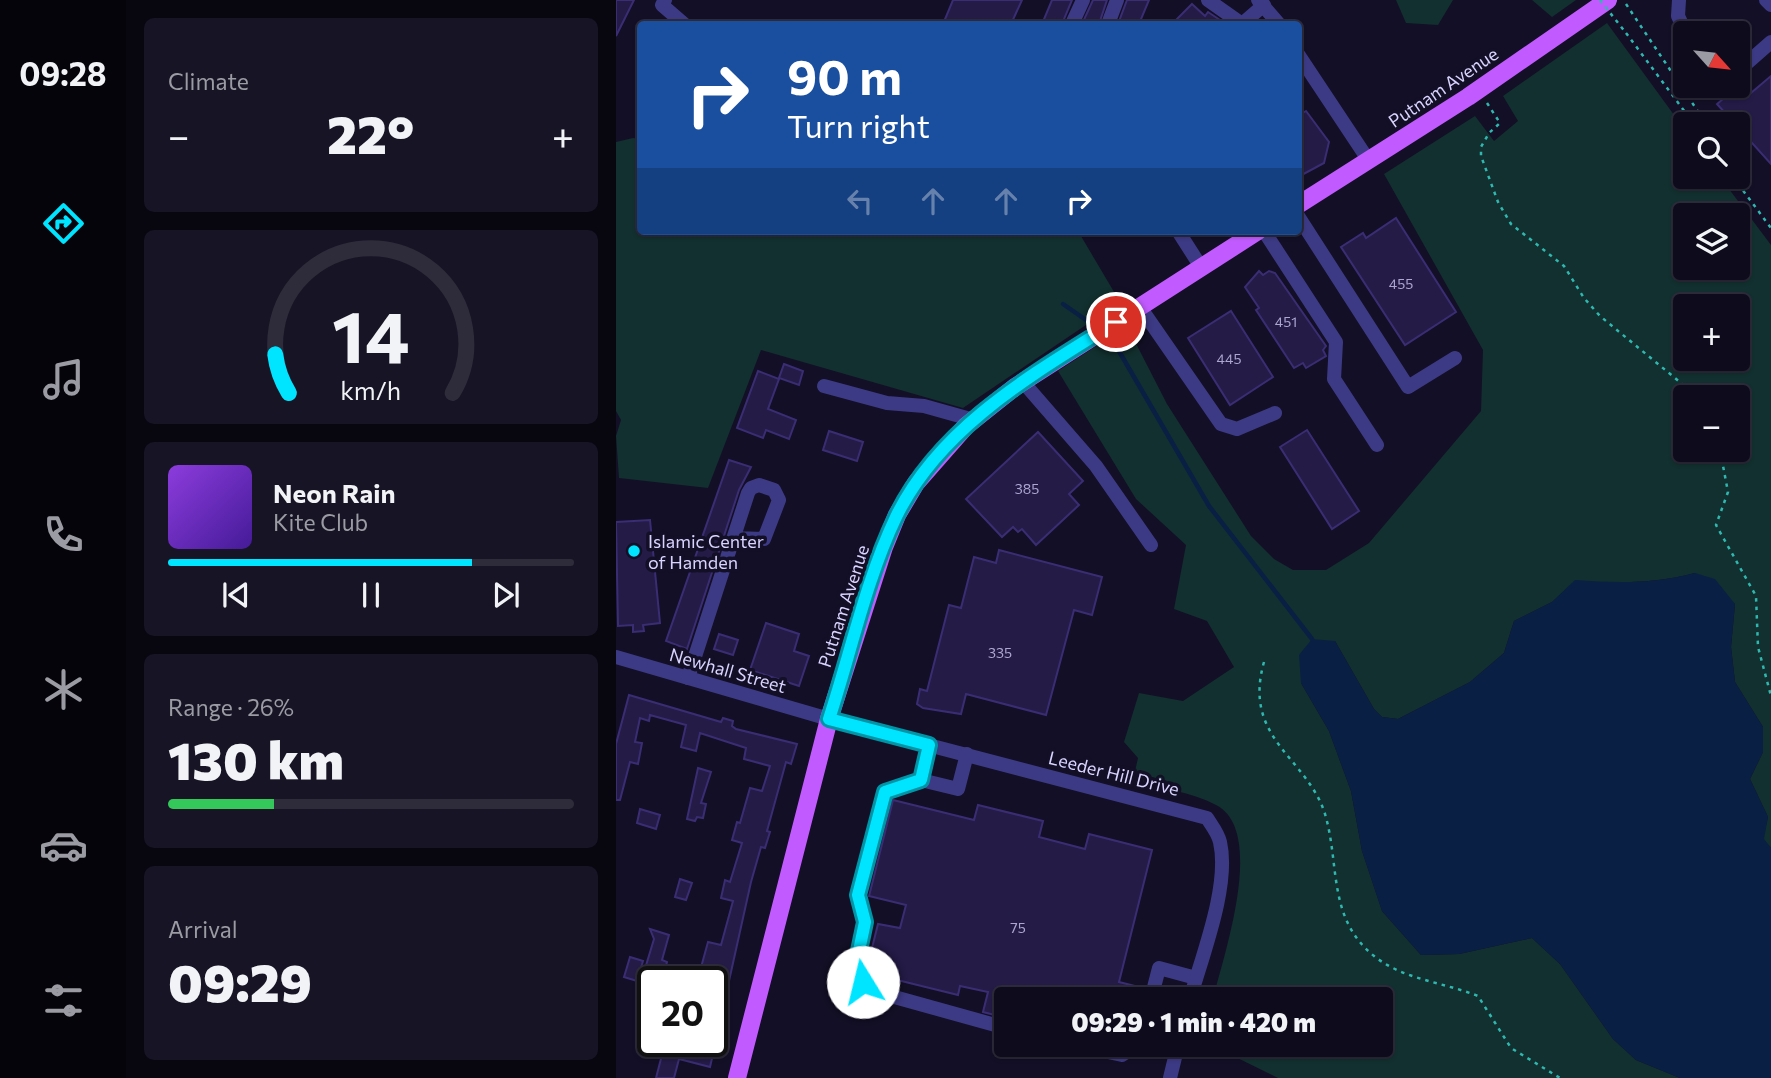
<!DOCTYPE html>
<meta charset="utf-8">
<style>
:root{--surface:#0e0b1c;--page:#171425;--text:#f1f3f6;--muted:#9b9ba3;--line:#2e2b3b;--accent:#00e5ff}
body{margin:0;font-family:Commissioner,sans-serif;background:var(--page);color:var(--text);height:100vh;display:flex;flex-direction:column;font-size:26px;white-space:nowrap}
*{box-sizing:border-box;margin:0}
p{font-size:23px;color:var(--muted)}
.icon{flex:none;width:38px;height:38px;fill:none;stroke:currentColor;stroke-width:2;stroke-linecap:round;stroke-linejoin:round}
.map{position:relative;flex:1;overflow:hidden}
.drawer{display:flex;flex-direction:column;gap:18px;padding:18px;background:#08060f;width:490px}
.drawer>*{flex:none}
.hud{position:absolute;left:21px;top:21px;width:665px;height:214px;border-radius:7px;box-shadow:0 2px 5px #0004,0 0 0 2px var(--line);background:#1a4fa0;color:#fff;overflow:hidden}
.needle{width:46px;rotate:117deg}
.controls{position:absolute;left:1057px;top:21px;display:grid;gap:14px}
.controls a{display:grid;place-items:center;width:77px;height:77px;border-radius:7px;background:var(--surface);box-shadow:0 2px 5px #0004,0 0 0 2px var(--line);font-size:35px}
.speed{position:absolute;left:21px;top:966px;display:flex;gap:14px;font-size:35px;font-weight:700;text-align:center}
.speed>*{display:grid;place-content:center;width:91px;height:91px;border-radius:50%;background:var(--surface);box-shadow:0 2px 5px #0004,0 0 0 2px var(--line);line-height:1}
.speed .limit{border:4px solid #111;border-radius:10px;background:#fff;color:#111}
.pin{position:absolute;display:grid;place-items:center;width:60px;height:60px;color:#fff;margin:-30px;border:4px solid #fff;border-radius:50%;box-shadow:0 2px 7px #0007}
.me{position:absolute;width:77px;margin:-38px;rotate:351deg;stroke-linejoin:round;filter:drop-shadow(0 0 5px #0008)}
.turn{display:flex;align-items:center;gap:24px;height:147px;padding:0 35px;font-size:32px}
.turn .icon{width:91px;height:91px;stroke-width:2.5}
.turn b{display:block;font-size:49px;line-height:60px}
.lanes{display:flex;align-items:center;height:66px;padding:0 35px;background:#0003;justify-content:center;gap:35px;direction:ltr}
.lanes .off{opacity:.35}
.big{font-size:52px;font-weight:800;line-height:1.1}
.drawer .card{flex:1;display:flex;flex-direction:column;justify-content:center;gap:10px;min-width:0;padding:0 24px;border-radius:10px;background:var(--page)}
.drawer .dial{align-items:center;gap:0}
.dial svg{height:182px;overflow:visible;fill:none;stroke:var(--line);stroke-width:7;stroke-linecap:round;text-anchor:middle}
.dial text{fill:var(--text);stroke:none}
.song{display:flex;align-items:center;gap:21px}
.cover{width:84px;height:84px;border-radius:10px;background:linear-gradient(135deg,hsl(270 70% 55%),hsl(260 70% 35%))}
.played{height:7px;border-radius:4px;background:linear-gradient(90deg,var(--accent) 75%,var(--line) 75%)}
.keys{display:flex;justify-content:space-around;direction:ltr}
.heat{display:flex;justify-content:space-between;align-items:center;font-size:38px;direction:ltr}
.charge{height:10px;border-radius:5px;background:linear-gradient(90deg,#34c759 26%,var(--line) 0)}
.trip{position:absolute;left:378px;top:987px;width:399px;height:70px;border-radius:7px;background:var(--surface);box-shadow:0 2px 5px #0004,0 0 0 2px var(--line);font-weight:800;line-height:70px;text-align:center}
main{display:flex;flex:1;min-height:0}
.tabs{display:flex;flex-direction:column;width:126px;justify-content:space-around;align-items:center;background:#06040b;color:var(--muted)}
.tabs .icon{width:49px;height:49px}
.tabs .current{color:var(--accent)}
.tabs b{font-size:32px;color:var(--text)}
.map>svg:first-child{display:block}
.green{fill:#12302f;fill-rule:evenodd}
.water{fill:#0a1f44}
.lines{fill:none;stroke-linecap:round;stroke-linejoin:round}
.stream{stroke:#0a1f44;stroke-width:4.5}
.building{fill:#241b47;stroke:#3b2d73;stroke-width:2}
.path{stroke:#2fb8b0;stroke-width:2.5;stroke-dasharray:3.5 5;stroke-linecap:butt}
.minor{stroke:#3d3a85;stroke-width:14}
.major{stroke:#c25bff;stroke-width:18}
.path-bridge{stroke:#2fb8b0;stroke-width:2.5;stroke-dasharray:3.5 5;stroke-linecap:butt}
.route-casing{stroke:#0095a6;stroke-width:18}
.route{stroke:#00e5ff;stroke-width:12}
.poi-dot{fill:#00e5ff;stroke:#130f26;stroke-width:2.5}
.labels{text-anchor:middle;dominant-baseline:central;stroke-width:7;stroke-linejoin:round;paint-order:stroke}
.number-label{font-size:14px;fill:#aca6d1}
.street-label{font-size:18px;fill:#d9d4ff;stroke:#130f26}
.poi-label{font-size:18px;fill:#d9d4ff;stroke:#130f26;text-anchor:start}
</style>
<main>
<nav class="tabs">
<b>09:28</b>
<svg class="icon current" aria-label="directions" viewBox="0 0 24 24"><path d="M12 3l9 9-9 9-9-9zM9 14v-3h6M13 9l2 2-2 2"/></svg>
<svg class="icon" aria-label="music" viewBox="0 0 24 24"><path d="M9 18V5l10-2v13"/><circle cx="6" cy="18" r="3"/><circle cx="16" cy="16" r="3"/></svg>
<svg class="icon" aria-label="phone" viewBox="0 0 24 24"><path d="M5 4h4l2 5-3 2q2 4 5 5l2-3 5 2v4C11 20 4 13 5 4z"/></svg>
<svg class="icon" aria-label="climate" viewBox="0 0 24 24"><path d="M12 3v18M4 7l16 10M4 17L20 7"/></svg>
<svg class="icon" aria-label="car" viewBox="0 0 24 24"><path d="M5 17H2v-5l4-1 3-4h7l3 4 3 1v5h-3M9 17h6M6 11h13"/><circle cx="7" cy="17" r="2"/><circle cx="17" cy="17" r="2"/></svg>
<svg class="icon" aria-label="filters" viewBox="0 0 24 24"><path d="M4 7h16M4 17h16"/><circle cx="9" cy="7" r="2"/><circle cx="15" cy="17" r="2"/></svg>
</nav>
<section class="drawer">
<div class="card"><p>Climate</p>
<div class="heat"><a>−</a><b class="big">22°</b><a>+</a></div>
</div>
<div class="card dial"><svg viewBox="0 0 100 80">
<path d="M14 69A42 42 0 1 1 86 69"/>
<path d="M14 69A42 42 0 0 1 8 52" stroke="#00e5ff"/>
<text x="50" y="56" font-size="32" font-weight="700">14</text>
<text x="50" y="72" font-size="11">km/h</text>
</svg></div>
<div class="card">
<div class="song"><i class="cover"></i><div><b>Neon Rain</b><p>Kite Club</p></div></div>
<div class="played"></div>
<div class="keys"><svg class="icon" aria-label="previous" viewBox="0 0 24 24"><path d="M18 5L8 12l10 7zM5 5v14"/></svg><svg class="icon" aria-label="pause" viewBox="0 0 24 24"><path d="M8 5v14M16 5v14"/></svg><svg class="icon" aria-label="next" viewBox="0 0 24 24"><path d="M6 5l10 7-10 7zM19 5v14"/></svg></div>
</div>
<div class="card"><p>Range · 26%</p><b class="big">130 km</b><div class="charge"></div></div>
<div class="card"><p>Arrival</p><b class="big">09:29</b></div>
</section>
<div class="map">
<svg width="1155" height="1078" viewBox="0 0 1155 1078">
<rect width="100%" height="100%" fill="#130f26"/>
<g class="green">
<path d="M780,0H837L822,25L790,23Z"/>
<path d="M916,0H960L936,17Z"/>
<path d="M991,23L1069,130V177H1104L1155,245V848L1147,839L1152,817L1134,779L1147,752V727L1119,682L1115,647L1119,604L1079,573C1039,584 1000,583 959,581L936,602L898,621L888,653L854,682L782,719L766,717L758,709L719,641L685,683L713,731L735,791L746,851L766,911L805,955L843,954L916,938L944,964L997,1039L1020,1060L1064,1078H662L595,1045H765V999H597C607,957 651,831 600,805C576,792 543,788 517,780L522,758L508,742L523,693L567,701L618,667L591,621L558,609L570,545L520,499L442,371L511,326L551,404L635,536L658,559L677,570H710L753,543L865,411L867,350L768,174L859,116L878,141L902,121L887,96ZM1069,215H1122V268H1069ZM1069,306H1122V359H1069ZM1069,397H1122V450H1069Z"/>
<path d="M17,138L24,139V231H462L504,302L347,408L145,350L92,488L3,478L0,436L5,420L0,411V142Z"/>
</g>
<path class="water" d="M1079,573L1099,579L1119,604L1115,647L1119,682L1147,727V752L1134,779L1152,817L1148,839L1155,848V1078H1064L1020,1060L997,1039L944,964L916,938L843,954L805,955L766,911L746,851L735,791L713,731L685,683L683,655L696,639L719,641L758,709L766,717L782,719L854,682L888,653L898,621L936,602L959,580C1000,583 1039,584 1079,573Z"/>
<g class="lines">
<g class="stream">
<path d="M447,304L470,320"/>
<path d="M500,346L593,506L696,639"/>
</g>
</g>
<g class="building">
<path d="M0,0H18L0,36Z"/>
<path d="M337,0H406L395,24H327Z"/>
<path d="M436,0H456L446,24H426Z"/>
<path d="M477,0H491L483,24H466Z"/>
<path d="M511,0H533L523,24H502Z"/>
<path d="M576,4L589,16L592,12L610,24H556Z"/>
<path d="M1155,76V164L1101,104L1120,88L1129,98Z"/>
<path d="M690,111L713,142L708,163L682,177V116Z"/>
<path d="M780,218L840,312L789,345L725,247L747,233L750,238Z"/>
<path d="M643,271L647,275L653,271L659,273L710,346L707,350L710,356L690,368L687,363L678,368L640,310L643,308L629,287Z"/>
<path d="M615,311L657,377L614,405L572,338Z"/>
<path d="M168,364L187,371L183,385L163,378Z"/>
<path d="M142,371L163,379L152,409L180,420L173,439L150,430L147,438L121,428Z"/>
<path d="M691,430L743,511L716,529L664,447Z"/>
<path d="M213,431L247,442L241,461L207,450Z"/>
<path d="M422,432L467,481L453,494L463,505L420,545L406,529L402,532L397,527L386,537L350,499Z"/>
<path d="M113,460L135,467L123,490L71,649L50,641Z"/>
<path d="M34,520L44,623L27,625L28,631L17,632V625L2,626L0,522Z"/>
<path d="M383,550L486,577L476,615L458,610L430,715L350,694L345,714L307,708L301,704L304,689L311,691L333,605L345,608L358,557L380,563Z"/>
<path d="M150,623L183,634L178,651L193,656L183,686L134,670Z"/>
<path d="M103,634L122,640L117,655L98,649Z"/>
<path d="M13,695L105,722L107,718L117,721L116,726L120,729L181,744L175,764L170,762L151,831L154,832L149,848L145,847L135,882L107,1008L112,1010L107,1028L102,1026L99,1034L96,1033V982H81L92,942L105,945L117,901L105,898L109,880L114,882L126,843L116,840L121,822L124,823L134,788L146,791L154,766L128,759L130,748L84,733L80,751L65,747L70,725L34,715L33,721L24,718L19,742L26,743L22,764L14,762L4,800H0V744Z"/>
<path d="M82,768L95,772L85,803L90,804L87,818L81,817L79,821L71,819Z"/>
<path d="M277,800L358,820L362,805L427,821L423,837L469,849L473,834L536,850L503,982L519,986L516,999H390V1018L367,1012L372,992L344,986L342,995L261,975L266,955L255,952L262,924L284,928L290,905L253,896Z"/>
<path d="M24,809L44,815L40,829L21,823Z"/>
<path d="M64,879L76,883L70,900L59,897Z"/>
<path d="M34,929L53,935L46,960L51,962L47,977L28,972L38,939Z"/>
<path d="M14,957L27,961L21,981L8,977Z"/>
<path d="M27,999L37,1001V1018L24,1015Z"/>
<path d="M65,1041L98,1050L94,1067L63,1059L58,1078H40L48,1047L62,1051Z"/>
</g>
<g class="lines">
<g class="path">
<path d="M1010,4L1081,110L1082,116L1077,122"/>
<path d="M1010,33L1078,124"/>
<path d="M871,103L884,123L873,133L865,147V156L882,202L895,224L948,266L968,298L984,316L1082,397"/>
<path d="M1117,177L1155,228"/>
<path d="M1104,450L1112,492L1100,525L1140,596L1142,647L1155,696"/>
<path d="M648,662C626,739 691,757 709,814C724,864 711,918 758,956C788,980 827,982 862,996L895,1048L944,1078"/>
</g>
<g class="minor">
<path d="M49,0L46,5L68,24"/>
<path d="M592,0L626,24"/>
<path d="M642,0L663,24"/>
<path d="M1063,0L1062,16L1070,33"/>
<path d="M1150,0L1155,5"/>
<path d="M456,24L467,0"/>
<path d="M492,24L501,0"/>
<path d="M626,24L648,5"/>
<path d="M682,54L753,161"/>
<path d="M1122,71L1155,42"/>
<path d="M682,216L792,387L839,358"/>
<path d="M562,231L585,267"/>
<path d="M648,231L720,342L718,379L761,445"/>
<path d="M524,307L605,424L621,429L659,413"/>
<path d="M407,382L480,466L535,545"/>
<path d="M208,386L271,403L308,406L358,420"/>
<path d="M0,657L213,719L591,818C596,826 602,833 604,842C614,886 586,956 574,999"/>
<path d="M72,678L132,493L135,488L143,485L158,490L163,500L148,539L118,538"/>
<path d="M351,754L342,789L305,780L269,792L242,895L249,922L239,970L241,977L264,993L390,1028"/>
<path d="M305,780L313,745"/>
<path d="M535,999L543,968L580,978"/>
<path d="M459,1045L506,1055L521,1045"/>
<path d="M554,1078L562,1045"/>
</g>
<g class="major">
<path d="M682,205L852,97L992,0"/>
<path d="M121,1078L213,719L268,547L281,515L300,483L350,426L399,387L642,231"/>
</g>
<path class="path-bridge" d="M984,0L1010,33"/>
</g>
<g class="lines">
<defs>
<path id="route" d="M247,982L239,970L249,922L242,895L269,792L305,780L313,745L213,719C235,652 250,580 280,517C324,426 419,373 500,322"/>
</defs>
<use href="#route" class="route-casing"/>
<use href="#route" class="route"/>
</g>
<circle class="poi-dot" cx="18" cy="551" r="7"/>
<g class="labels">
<g class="number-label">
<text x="785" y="283">455</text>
<text x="670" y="321">451</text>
<text x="613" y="358">445</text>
<text x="411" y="488">385</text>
<text x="384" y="652">335</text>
<text x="402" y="927">75</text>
</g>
<g class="street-label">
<text transform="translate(827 87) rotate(-34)">Putnam Avenue</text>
<text transform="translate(227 606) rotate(-72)">Putnam Avenue</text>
<text transform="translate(112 670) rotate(16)">Newhall Street</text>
<text transform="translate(498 773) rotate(14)">Leeder Hill Drive</text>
</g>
<g class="poi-label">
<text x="32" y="541">Islamic Center<tspan x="32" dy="21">of Hamden</tspan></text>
</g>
</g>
</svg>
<div class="controls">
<a><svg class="needle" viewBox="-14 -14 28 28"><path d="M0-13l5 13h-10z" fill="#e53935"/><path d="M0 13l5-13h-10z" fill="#9b9ba3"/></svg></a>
<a><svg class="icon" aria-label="search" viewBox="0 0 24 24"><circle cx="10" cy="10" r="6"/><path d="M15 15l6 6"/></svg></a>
<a><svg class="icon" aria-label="layers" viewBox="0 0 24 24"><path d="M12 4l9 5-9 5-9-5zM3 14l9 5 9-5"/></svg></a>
<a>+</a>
<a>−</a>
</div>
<div class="speed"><div class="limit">20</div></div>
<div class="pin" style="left:500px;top:322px;background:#d93025"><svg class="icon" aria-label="arrive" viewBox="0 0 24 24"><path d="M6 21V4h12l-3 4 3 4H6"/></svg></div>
<svg class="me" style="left:247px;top:982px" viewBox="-20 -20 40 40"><circle r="19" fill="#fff"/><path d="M0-13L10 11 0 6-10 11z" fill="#00e5ff"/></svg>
<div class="trip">09:29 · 1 min · 420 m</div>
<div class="hud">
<div class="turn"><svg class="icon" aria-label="right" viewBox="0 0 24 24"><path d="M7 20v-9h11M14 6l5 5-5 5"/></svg><div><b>90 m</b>Turn right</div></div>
<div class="lanes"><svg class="icon off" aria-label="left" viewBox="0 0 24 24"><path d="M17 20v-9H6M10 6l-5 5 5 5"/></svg><svg class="icon off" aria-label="ahead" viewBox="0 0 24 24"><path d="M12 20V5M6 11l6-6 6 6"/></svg><svg class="icon off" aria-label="ahead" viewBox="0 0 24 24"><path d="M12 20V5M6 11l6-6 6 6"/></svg><svg class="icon" aria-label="right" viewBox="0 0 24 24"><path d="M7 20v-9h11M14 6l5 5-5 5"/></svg></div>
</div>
</div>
</main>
